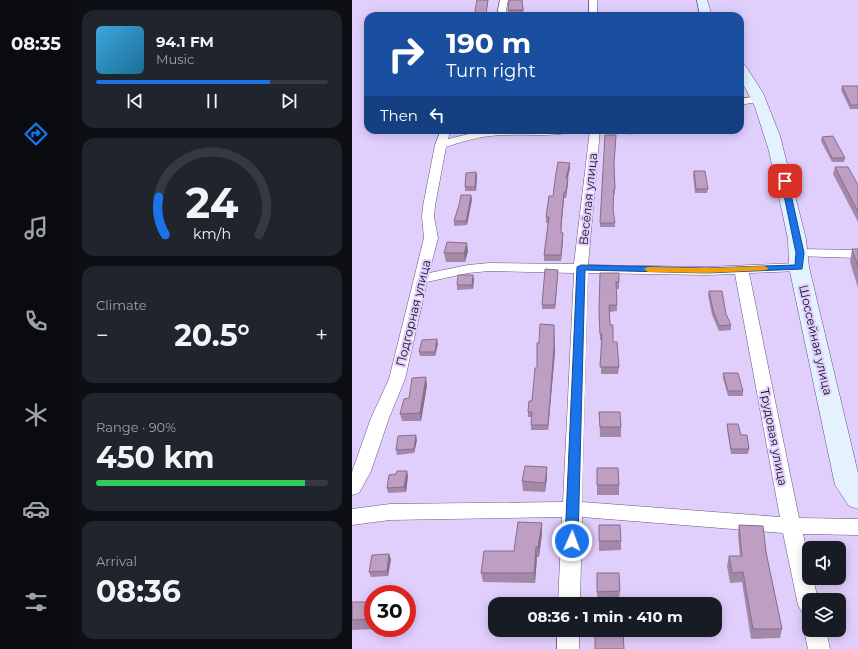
<!DOCTYPE html>
<meta charset="utf-8">
<style>
:root{--surface:#171b24;--page:#20242c;--text:#f1f3f6;--muted:#9ea1a6;--line:#363941;--accent:#1a73e8}
body{margin:0;font-family:Montserrat,sans-serif;background:var(--page);color:var(--text);height:100vh;display:flex;flex-direction:column;font-size:15px;white-space:nowrap}
*{box-sizing:border-box;margin:0}
p{font-size:13px;color:var(--muted)}
.icon{flex:none;width:22px;height:22px;fill:none;stroke:currentColor;stroke-width:2;stroke-linecap:round;stroke-linejoin:round}
.map{position:relative;flex:1;overflow:hidden}
.panel{display:flex;flex-direction:column;gap:10px;padding:10px;background:#0d0f14;width:280px}
.panel>*{flex:none}
.guide{position:absolute;left:12px;top:12px;width:380px;height:122px;border-radius:12px;box-shadow:0 2px 10px #0003;background:#1a4fa0;color:#fff;overflow:hidden}
.controls{position:absolute;left:450px;top:541px;display:grid;gap:8px}
.controls a{display:grid;place-items:center;width:44px;height:44px;border-radius:8px;background:var(--surface);box-shadow:0 2px 10px #0003;font-size:20px}
.speed{position:absolute;left:12px;top:585px;display:flex;gap:8px;font-size:20px;font-weight:700;text-align:center}
.speed>*{display:grid;place-content:center;width:52px;height:52px;border-radius:50%;background:var(--surface);box-shadow:0 2px 10px #0003;line-height:1}
.speed .limit{border:6px solid #d22;background:#fff;color:#111}
.pin{position:absolute;display:grid;place-items:center;width:34px;height:34px;color:#fff;margin:-17px;border-radius:8px;box-shadow:0 2px 6px #0006}
.me{position:absolute;width:44px;margin:-22px;rotate:2deg;stroke-linejoin:round;filter:drop-shadow(0 0 3px #0008)}
.turn{display:flex;align-items:center;gap:14px;height:84px;padding:0 16px;font-size:18px}
.turn .icon{width:52px;height:52px;stroke-width:2.5}
.turn b{display:block;font-size:28px;line-height:34px}
.then{display:flex;align-items:center;height:38px;padding:0 16px;background:#0003;gap:8px;font-size:15px}
.big{font-size:30px;font-weight:700;line-height:1.1}
.panel .widget{flex:1;display:flex;flex-direction:column;justify-content:center;gap:6px;min-width:0;padding:0 14px;border-radius:12px;background:var(--page)}
.panel .dial{align-items:center;gap:0}
.dial svg{height:104px;overflow:visible;fill:none;stroke:var(--line);stroke-width:7;stroke-linecap:round;text-anchor:middle}
.dial text{fill:var(--text);stroke:none}
.song{display:flex;align-items:center;gap:12px}
.cover{width:48px;height:48px;border-radius:6px;background:linear-gradient(135deg,hsl(200 70% 55%),hsl(200 70% 35%))}
.played{height:4px;border-radius:2px;background:linear-gradient(90deg,var(--accent) 75%,var(--line) 75%)}
.keys{display:flex;justify-content:space-around;direction:ltr}
.heat{display:flex;justify-content:space-between;align-items:center;font-size:22px;direction:ltr}
.charge{height:6px;border-radius:3px;background:linear-gradient(90deg,#34c759 90%,var(--line) 0)}
.trip{position:absolute;left:136px;top:597px;width:234px;height:40px;border-radius:12px;background:var(--surface);box-shadow:0 2px 10px #0003;font-weight:700;line-height:40px;text-align:center}
main{display:flex;flex:1;min-height:0}
.tabs{display:flex;flex-direction:column;width:72px;justify-content:space-around;align-items:center;background:#090b0e;color:var(--muted)}
.tabs .icon{width:28px;height:28px}
.tabs .current{color:var(--accent)}
.tabs b{font-size:18px;color:var(--text)}
.map>svg:first-child{display:block}
.lines{fill:none;stroke-linecap:round;stroke-linejoin:round}
.minor-casing{stroke:#65557c;stroke-width:1}
.secondary-casing{stroke:#65557c;stroke-width:1}
.minor{fill:#fff;fill-rule:evenodd}
.secondary{fill:#e3f2fe;fill-rule:evenodd}
.wall{fill:#a488a8}
.shaded-wall{fill:#866f88}
.building{fill:#bf9ec3;stroke:#866f88}
.route{fill:#1a73e8;stroke:#114b97}
.slow{fill:#f59e0b}
.labels{text-anchor:middle;dominant-baseline:central;stroke-width:4;stroke-linejoin:round;paint-order:stroke}
.street-label{font-size:12px;fill:#120c1b;stroke:#e0cefc}
</style>
<main>
<nav class="tabs">
<b>08:35</b>
<svg class="icon current" aria-label="directions" viewBox="0 0 24 24"><path d="M12 3l9 9-9 9-9-9zM9 14v-3h6M13 9l2 2-2 2"/></svg>
<svg class="icon" aria-label="music" viewBox="0 0 24 24"><path d="M9 18V5l10-2v13"/><circle cx="6" cy="18" r="3"/><circle cx="16" cy="16" r="3"/></svg>
<svg class="icon" aria-label="phone" viewBox="0 0 24 24"><path d="M5 4h4l2 5-3 2q2 4 5 5l2-3 5 2v4C11 20 4 13 5 4z"/></svg>
<svg class="icon" aria-label="climate" viewBox="0 0 24 24"><path d="M12 3v18M4 7l16 10M4 17L20 7"/></svg>
<svg class="icon" aria-label="car" viewBox="0 0 24 24"><path d="M5 17H2v-5l4-1 3-4h7l3 4 3 1v5h-3M9 17h6M6 11h13"/><circle cx="7" cy="17" r="2"/><circle cx="17" cy="17" r="2"/></svg>
<svg class="icon" aria-label="filters" viewBox="0 0 24 24"><path d="M4 7h16M4 17h16"/><circle cx="9" cy="7" r="2"/><circle cx="15" cy="17" r="2"/></svg>
</nav>
<section class="panel">
<div class="widget">
<div class="song"><i class="cover"></i><div><b>94.1 FM</b><p>Music</p></div></div>
<div class="played"></div>
<div class="keys"><svg class="icon" aria-label="previous" viewBox="0 0 24 24"><path d="M18 5L8 12l10 7zM5 5v14"/></svg><svg class="icon" aria-label="pause" viewBox="0 0 24 24"><path d="M8 5v14M16 5v14"/></svg><svg class="icon" aria-label="next" viewBox="0 0 24 24"><path d="M6 5l10 7-10 7zM19 5v14"/></svg></div>
</div>
<div class="widget dial"><svg viewBox="0 0 100 80">
<path d="M14 69A42 42 0 1 1 86 69"/>
<path d="M14 69A42 42 0 0 1 9 40" stroke="#1a73e8"/>
<text x="50" y="56" font-size="32" font-weight="700">24</text>
<text x="50" y="72" font-size="11">km/h</text>
</svg></div>
<div class="widget"><p>Climate</p>
<div class="heat"><a>−</a><b class="big">20.5°</b><a>+</a></div>
</div>
<div class="widget"><p>Range · 90%</p><b class="big">450 km</b><div class="charge"></div></div>
<div class="widget"><p>Arrival</p><b class="big">08:36</b></div>
</section>
<div class="map">
<svg width="506" height="649" viewBox="0 0 506 649">
<rect width="100%" height="100%" fill="#e0cefc"/>
<g class="lines">
<defs>
<g id="minor">
<path d="M148,0H156L153,16H145Z"/>
<rect x="237" y="0" width="8" height="16"/>
<path d="M406,96L411,99L410,101L388,105V99Z"/>
<path d="M89,130H99L96,139L133,130H220L219,132C198,137 176,134 154,135C133,135 114,140 94,147L83,206L82,217L86,238L77,273L116,265L137,263L222,264L238,130H248L236,265L354,267L447,263L452,264L454,267L452,270L447,271L397,273L447,518L506,519V535L451,534L457,561V578H461L466,600H457V614L450,612L446,605L431,533L230,517L228,604H206L210,517L38,520L0,525V509L38,504L211,502L222,273L137,271L116,273L75,282L53,379L37,418L19,471L7,493L0,495V472L19,418L37,379L72,238L70,217L71,206L83,145ZM236,273L354,275L383,274L428,517L230,502Z"/>
<path d="M266,130H289C284,135 271,135 266,130Z"/>
<path d="M448,249L506,250V258L443,256L441,253L443,250Z"/>
<path d="M455,623H457V630H474L478,649H456L452,630Z"/>
<rect x="205" y="630" width="22" height="19"/>
</g>
<g id="secondary">
<path d="M345,0H355L360,16H348Z"/>
<path d="M388,64L393,65L411,93L428,136L454,239L457,267L506,473V509L497,506L483,485L437,267L436,239L417,151L403,107L388,78Z"/>
</g>
</defs>
<use href="#minor" class="minor-casing"/>
<use href="#secondary" class="secondary-casing"/>
<use href="#minor" class="minor"/>
<use href="#secondary" class="secondary"/>
</g>
<g class="wall">
<path d="M136,0L134,16H122Z"/>
<path d="M170,0L172,13L156,14V10Z"/>
<path d="M490,86H506V109H498L489,90Z"/>
<path d="M470,137L493,158L492,162H480L469,141Z"/>
<path d="M264,139L262,166L263,194H262L261,210L263,227H248V223Z"/>
<path d="M218,163V168L216,178V183L214,198H212L209,230V233L211,239L209,261H192V255L196,223H194V217L201,196Z"/>
<path d="M483,167L506,185V222L481,174Z"/>
<path d="M342,171L356,189L355,193H343L341,175Z"/>
<path d="M124,172L125,176L124,191H113V187Z"/>
<path d="M120,199L115,225L102,226V221Z"/>
<path d="M500,249H506V288L498,262Z"/>
<path d="M116,251L113,262H94L92,253Z"/>
<path d="M206,270L203,309H190V305Z"/>
<path d="M267,273V289H264L265,311L257,312L261,342L267,367L266,374H249V340H248L247,312Z"/>
<path d="M122,279L121,289L105,290V285Z"/>
<path d="M357,291L379,325V330L367,331L360,315L356,295Z"/>
<path d="M86,344L83,356H68L67,352Z"/>
<path d="M203,352L196,430H179V425L180,417H176V412L180,401L185,368Z"/>
<path d="M371,373L391,391V396H376L371,378Z"/>
<path d="M75,385L69,421H50L48,414L57,398Z"/>
<path d="M247,412L269,427V437H248Z"/>
<path d="M375,424L389,435L397,449L396,454H379L375,429Z"/>
<path d="M65,440L62,453L45,455L44,450Z"/>
<path d="M245,468L267,485V495H245Z"/>
<path d="M56,476L54,492L36,493L35,488Z"/>
<path d="M195,477L193,492L171,491L170,481Z"/>
<path d="M247,525L269,541V550L247,551Z"/>
<path d="M387,525L414,552L430,629L428,638L399,639L390,582L378,583L375,566L377,556H388L386,535Z"/>
<path d="M190,533L187,557H185L183,583L131,582L129,573Z"/>
<path d="M39,559L36,576L19,577L17,572Z"/>
<path d="M245,573L268,591L267,601H245Z"/>
<path d="M0,602H21V628H24V629L0,630Z"/>
</g>
<g class="shaded-wall">
<path d="M218,163V168L214,183V178Z"/>
<path d="M124,172L125,176L124,191L123,187Z"/>
<path d="M216,178V183L214,198V192Z"/>
<path d="M212,192V198L209,230V224Z"/>
<path d="M119,195L120,199L115,225L114,221Z"/>
<path d="M211,233V239L209,261V255Z"/>
<path d="M115,243L116,251L113,262L112,253Z"/>
<path d="M206,270V274L203,309V305Z"/>
<path d="M121,275L122,279L121,289L120,285Z"/>
<path d="M202,325L203,352L196,430V425Z"/>
<path d="M85,339L86,344L83,356V352Z"/>
<path d="M74,377L75,385L69,421L68,413Z"/>
<path d="M64,435L65,440L62,453V449Z"/>
<path d="M195,467V477L193,492V483Z"/>
<path d="M55,471L56,476L54,492L52,487Z"/>
<path d="M190,523V533L187,557L186,547Z"/>
<path d="M184,547L185,557L183,583L182,573Z"/>
<path d="M37,554L39,559L36,576L35,571Z"/>
</g>
<g class="building">
<path d="M125,0H136L134,14H129L128,16H122Z"/>
<path d="M157,0H170L171,10H156Z"/>
<path d="M490,86H506V105H499Z"/>
<path d="M253,135H264L262,164L263,189H262L261,209L263,223H248Z"/>
<path d="M481,136L493,158H480L470,137Z"/>
<path d="M206,162L218,163L214,178H216L214,192H212L209,224V233H211L209,255H192L197,217H194L197,196H201L204,173Z"/>
<path d="M483,167H496L506,185V212Z"/>
<path d="M342,171H353L356,189H344Z"/>
<path d="M124,172L123,187H113L114,173Z"/>
<path d="M109,195H119L115,217L114,221H102L107,205Z"/>
<path d="M95,242L115,243L112,253H92Z"/>
<path d="M500,249H506V266Z"/>
<path d="M193,269L206,270L203,305H190Z"/>
<path d="M248,273H267V282H264L265,305H257L258,325H261V342H265L267,367H248L250,334H248L247,312Z"/>
<path d="M106,275H121L120,285H105Z"/>
<path d="M357,291H370L374,314L379,325L367,326L361,310Z"/>
<path d="M188,324L202,325V347L196,425H179L180,412H176L177,401H180L183,368H185V343H187Z"/>
<path d="M85,339L83,352H67L70,340Z"/>
<path d="M371,373H386L391,391H376Z"/>
<path d="M74,377L68,413L48,414L52,399L57,398L60,378Z"/>
<path d="M247,412H268L269,427H248Z"/>
<path d="M375,424H386L389,435H395L397,449H379Z"/>
<path d="M64,435L62,449L44,450L46,436Z"/>
<path d="M173,466L195,467L193,483L170,481Z"/>
<path d="M245,468H266L267,485H245Z"/>
<path d="M45,471H55L52,487L35,488L37,475L44,474Z"/>
<path d="M166,522L190,523L186,547H184L182,573H129L132,551H162Z"/>
<path d="M247,525H268L269,541H247Z"/>
<path d="M387,525L411,526L414,552L430,629H401L391,572L380,573L377,556H390Z"/>
<path d="M37,554L35,571L17,572L20,555Z"/>
<path d="M245,573H267L268,591L245,592Z"/>
<path d="M0,602H21V619L0,620Z"/>
<path d="M243,630H271L272,649H243Z"/>
</g>
<path class="route" d="M433,179L436,181L452,253L450,269L354,273L233,270L226,541L224,544L220,546L215,544L213,541L225,267L229,265L354,268L443,265L444,253L429,181Z"/>
<path class="slow" d="M412,266L416,268L415,270L354,273L296,272L292,269L296,267L354,268Z"/>
<g class="labels">
<g class="street-label">
<text transform="translate(236 199) rotate(-84)">Весёлая улица</text>
<text transform="translate(61 313) rotate(-76)">Подгорная улица</text>
<text transform="translate(464 340) rotate(77)">Шоссейная улица</text>
<text transform="translate(422 437) rotate(79)">Трудовая улица</text>
</g>
</g>
</svg>
<div class="controls">
<a><svg class="icon" aria-label="sound" viewBox="0 0 24 24"><path d="M4 9h4l5-4v14l-5-4H4zM17 9q2 3 0 6"/></svg></a>
<a><svg class="icon" aria-label="layers" viewBox="0 0 24 24"><path d="M12 4l9 5-9 5-9-5zM3 14l9 5 9-5"/></svg></a>
</div>
<div class="speed"><div class="limit">30</div></div>
<div class="pin" style="left:433px;top:181px;background:#d93025"><svg class="icon" aria-label="arrive" viewBox="0 0 24 24"><path d="M6 21V4h12l-3 4 3 4H6"/></svg></div>
<svg class="me" style="left:220px;top:541px" viewBox="-20 -20 40 40"><circle r="17" fill="#1a73e8" stroke="#fff" stroke-width="3"/><path d="M0-11L8 9 0 5-8 9z" fill="#fff"/></svg>
<div class="trip">08:36 · 1 min · 410 m</div>
<div class="guide">
<div class="turn"><svg class="icon" aria-label="right" viewBox="0 0 24 24"><path d="M7 20v-9h11M14 6l5 5-5 5"/></svg><div><b>190 m</b>Turn right</div></div>
<div class="then">Then<svg class="icon" aria-label="left" viewBox="0 0 24 24"><path d="M17 20v-9H6M10 6l-5 5 5 5"/></svg></div>
</div>
</div>
</main>
